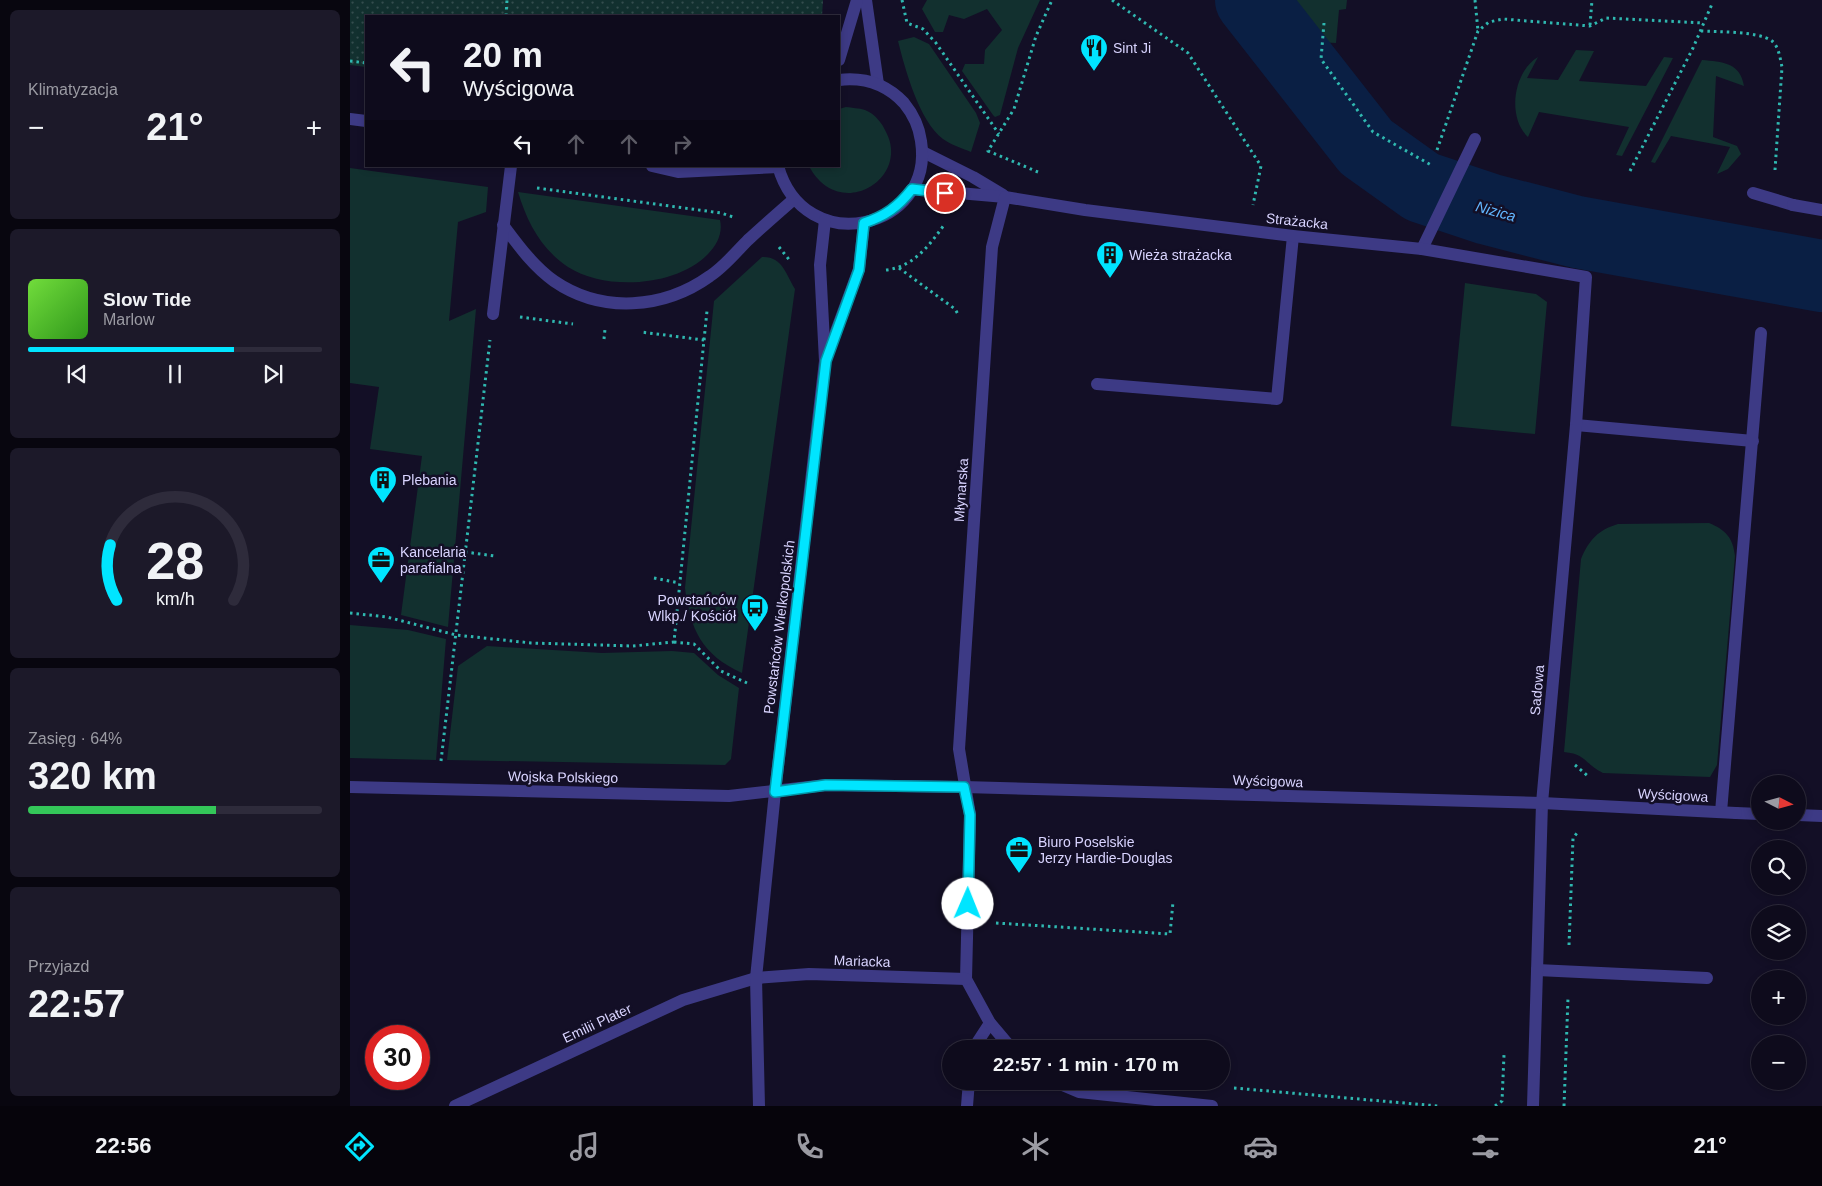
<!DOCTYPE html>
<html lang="pl">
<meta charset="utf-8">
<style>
:root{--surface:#0e0b1c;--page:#1c1929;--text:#f1f3f6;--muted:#9b9ba3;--line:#2e2b3b;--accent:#00e5ff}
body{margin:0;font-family:Helvetica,sans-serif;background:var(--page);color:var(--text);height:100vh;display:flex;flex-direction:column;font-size:19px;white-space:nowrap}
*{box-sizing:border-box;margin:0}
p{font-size:16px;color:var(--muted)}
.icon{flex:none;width:28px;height:28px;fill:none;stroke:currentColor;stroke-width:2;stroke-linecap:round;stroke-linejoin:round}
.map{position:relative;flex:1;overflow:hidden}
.drawer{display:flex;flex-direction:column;gap:10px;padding:10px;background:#08060f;width:350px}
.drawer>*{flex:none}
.guide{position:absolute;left:15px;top:15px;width:475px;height:152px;border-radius:0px;box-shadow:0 2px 8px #0003,0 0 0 1px var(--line);background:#0e0b1c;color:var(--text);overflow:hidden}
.needle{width:32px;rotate:96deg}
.fabs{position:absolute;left:1401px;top:775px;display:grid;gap:10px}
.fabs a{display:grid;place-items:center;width:55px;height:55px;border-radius:50%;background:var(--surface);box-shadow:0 2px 8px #0003,0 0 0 1px var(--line);font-size:25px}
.speed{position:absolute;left:15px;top:1025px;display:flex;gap:10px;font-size:25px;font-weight:700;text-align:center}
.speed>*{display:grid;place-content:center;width:65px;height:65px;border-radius:50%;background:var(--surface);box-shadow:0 2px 8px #0003,0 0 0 1px var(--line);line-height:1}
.speed .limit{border:8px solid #d22;background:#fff;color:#111}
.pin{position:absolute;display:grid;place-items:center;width:42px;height:42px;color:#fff;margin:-21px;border:2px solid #fff;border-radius:50%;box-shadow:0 1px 5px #0007}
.me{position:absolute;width:55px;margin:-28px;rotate:1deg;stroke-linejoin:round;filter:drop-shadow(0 0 4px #0008)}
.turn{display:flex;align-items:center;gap:18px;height:105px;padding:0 15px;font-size:22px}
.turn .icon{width:65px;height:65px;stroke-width:2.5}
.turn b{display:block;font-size:35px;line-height:42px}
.lanes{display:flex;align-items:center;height:48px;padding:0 15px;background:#0003;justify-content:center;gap:25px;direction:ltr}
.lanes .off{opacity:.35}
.big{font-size:38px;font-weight:700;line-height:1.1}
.drawer .card{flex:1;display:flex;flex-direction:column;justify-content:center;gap:8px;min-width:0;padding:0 18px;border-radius:8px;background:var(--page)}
.drawer .dial{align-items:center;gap:0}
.dial svg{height:130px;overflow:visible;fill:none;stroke:var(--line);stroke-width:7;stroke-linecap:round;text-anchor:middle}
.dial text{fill:var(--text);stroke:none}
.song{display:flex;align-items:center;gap:15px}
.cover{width:60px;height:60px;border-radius:8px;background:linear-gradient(135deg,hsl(100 70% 55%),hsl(110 70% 35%))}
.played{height:5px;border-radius:2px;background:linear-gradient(90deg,var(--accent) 70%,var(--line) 70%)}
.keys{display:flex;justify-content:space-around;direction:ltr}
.heat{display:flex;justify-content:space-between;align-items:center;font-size:28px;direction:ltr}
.charge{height:8px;border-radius:4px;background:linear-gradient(90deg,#34c759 64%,var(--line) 0)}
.trip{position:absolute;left:592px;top:1040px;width:288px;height:50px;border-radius:25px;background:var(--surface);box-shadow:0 2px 8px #0003,0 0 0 1px var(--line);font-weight:700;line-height:50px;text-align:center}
.tab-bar{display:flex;height:80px;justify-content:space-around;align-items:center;background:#06040b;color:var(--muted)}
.tab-bar .icon{width:35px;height:35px}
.tab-bar .selected{color:var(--accent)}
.tab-bar b{font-size:22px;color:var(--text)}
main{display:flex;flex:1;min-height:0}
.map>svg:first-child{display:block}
.grass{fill:#12302f}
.park{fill:url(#park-dots)}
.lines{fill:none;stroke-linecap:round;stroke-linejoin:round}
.river{stroke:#0a1f44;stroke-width:72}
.path{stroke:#2fb8b0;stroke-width:3;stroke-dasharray:2.5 4;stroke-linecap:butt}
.service{stroke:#3d3a85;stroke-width:12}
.pedestrian{stroke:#3d3a85;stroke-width:12}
.minor{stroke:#3d3a85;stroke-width:12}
.route-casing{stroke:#0095a6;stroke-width:12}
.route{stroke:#00e5ff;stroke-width:9}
.labels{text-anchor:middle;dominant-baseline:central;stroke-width:5;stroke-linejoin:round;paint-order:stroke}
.poi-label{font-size:14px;fill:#d9d4ff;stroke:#130f26;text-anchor:start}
.street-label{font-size:14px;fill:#d9d4ff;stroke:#130f26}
.water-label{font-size:15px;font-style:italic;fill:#62b6ff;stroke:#130f26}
</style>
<main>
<section class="drawer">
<div class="card"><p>Klimatyzacja</p>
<div class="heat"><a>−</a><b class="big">21°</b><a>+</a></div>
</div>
<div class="card">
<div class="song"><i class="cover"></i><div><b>Slow Tide</b><p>Marlow</p></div></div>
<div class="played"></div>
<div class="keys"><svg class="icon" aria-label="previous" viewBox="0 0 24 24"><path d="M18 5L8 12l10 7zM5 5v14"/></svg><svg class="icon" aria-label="pause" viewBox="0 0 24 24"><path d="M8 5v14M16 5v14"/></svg><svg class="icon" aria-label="next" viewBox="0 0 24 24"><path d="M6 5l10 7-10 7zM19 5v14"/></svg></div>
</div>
<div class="card dial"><svg viewBox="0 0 100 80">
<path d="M14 69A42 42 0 1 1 86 69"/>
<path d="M14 69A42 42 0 0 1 10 35" stroke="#00e5ff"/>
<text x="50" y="56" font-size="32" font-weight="700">28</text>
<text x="50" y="72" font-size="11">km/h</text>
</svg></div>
<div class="card"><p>Zasięg · 64%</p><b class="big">320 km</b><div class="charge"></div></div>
<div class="card"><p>Przyjazd</p><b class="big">22:57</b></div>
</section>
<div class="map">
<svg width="1472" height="1106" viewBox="0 0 1472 1106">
<defs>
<pattern id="park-dots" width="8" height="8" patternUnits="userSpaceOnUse" patternTransform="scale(1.25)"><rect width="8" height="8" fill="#12302f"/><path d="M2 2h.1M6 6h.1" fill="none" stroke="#344d4e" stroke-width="1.8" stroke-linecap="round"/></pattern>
</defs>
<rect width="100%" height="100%" fill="#130f26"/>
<g class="grass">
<path d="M577,0H690L668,48L650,115L645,117L643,115L612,71L615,64H634L635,50L652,30L637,9L614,19L599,15L593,32H585L572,9Z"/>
<path d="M917,0H997L996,9L989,10L986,43L948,41Z"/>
<path d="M564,37L579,44L626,113L630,123L621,152C612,148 601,145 593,139C569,121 555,69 548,41Z"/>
<path d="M1226,50L1244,51L1229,81L1296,86L1314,57L1323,58L1272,156L1266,155L1279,127L1189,112L1178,137C1157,118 1163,72 1188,57L1177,78L1208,80Z"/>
<path d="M1352,60C1372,62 1390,62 1394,86L1366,76L1363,137L1387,146L1391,154L1378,169L1367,174L1380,147L1321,136L1305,163L1301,162Z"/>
<path d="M496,107C502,108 509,108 515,110C525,114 532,123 536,132C561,179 489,223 459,166H489V109Z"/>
<path d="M0,168L138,187L136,212L108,222L99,321L126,309L98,627L51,615L72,456L20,449L29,387L0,383Z"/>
<path d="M168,192L370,220C373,233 367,245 358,254C326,287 255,291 218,267C191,249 177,222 168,192Z"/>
<path d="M412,257C432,256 436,274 445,289L392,673C352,655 340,629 335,588L364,301Z"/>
<path d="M1115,283L1186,294L1197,302L1185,434L1101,426Z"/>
<path d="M1359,523C1376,530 1383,538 1385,556L1367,765L1360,777L1253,773C1235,764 1236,754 1214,752L1231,559C1239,540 1248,530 1268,524Z"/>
<path d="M0,625L58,630L96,639L86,760L0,758Z"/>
<path d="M137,646L252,653L322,651L344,653L368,675L389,688L381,759L375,765L97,760L108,666Z"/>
</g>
<path class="park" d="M0,0H473L472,16H16V67L0,65Z"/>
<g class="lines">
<path class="river" d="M901,0L1016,147L1072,187L1138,209L1227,232L1472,276"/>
<g class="path">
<path d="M552,0L557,23L573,29L586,43L649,134"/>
<path d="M762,0L838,53L911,166L903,205"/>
<path d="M1125,0L1128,31"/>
<path d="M156,16L157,0"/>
<path d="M974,23L971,59L1023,132L1081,165"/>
<path d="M1240,25L1242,0"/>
<path d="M1351,31C1368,32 1408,31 1422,41C1429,47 1430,58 1432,67L1425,170"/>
<path d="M0,61L16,63"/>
<path d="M1087,150L1128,31L1139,22L1153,19L1240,26L1256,18L1353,23"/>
<path d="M1280,171L1343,48L1362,4"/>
<path d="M688,172L638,151L664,109L686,36L702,0"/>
<path d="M187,188L371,213L383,217"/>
<path d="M429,247L441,262"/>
<path d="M549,268L605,309L609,316"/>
<path d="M536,270C563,267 579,246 594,225"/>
<path d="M170,317L223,324"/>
<path d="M254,339L255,329"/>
<path d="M354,340L357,311"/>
<path d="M115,552L145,556"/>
<path d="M304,578L329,583"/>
<path d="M0,613L37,617L106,635L181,643L283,646L324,642L354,340L291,332"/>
<path d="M324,642L344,644L371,671L397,683"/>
<path d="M91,761L140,340"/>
<path d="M1225,765L1239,777"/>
<path d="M646,923L820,934L823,902"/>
<path d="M1219,945L1223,838L1227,833"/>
<path d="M884,1088L1088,1106"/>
<path d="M1145,1106L1152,1101L1154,1055"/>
<path d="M1214,1106L1218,998"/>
</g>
<g class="service">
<path d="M1403,193L1443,205"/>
<path d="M153,225C168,245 183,266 204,281C252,314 314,309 360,276C374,267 386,252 398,240C413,226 428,213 444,199"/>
<path d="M1072,249L1125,139"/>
<path d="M143,314L161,166"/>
<path d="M747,384L927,399L943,236"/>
<path d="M1226,425L1403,441"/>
<path d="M1371,812L1411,333"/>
<path d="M1187,970L1357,978"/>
<path d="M623,1049L640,1023"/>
<path d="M617,1106L619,1081"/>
</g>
<g class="pedestrian">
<path d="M1443,205L1472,210"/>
<path d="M1386,813L1410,814"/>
<path d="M1448,815L1472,816"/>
</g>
<g class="minor">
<path d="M516,0L528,84"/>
<path d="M489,60L507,0"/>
<path d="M0,119L16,121"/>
<path d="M573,152L623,177L653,195"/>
<path d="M302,166L328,172L428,167"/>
<path d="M428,166C454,260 585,230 571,141C569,126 563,114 554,103C536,84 514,77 489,80"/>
<path d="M562,189L655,197L735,210L943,236L1072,249L1236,277L1226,425L1192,803L1183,1106"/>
<path d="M655,197L642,247L609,749L620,815L616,979L640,1023L662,1049"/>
<path d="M477,356L509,269L514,223"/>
<path d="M0,787L379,796L476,785L614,787L1192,803L1386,813"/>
<path d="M703,1081L729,1092L862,1106"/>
<path d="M105,1106L333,1000L406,978L459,974L616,979"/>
<path d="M409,1106L406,978L425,792L475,361L470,265L475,220"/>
</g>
</g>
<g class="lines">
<defs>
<path id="route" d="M595,193L562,189C548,207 535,216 514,223L509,270L476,361L425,792L476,785L614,787L620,815L618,904"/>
</defs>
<use href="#route" class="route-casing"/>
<use href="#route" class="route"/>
</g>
<defs>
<symbol id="restaurant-pin" viewBox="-11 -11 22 30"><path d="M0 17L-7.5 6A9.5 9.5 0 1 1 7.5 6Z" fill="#00e5ff" stroke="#130f26"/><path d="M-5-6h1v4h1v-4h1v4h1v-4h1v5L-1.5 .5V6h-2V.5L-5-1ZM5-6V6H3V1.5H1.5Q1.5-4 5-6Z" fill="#111"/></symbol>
<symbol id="building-pin" viewBox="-11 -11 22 30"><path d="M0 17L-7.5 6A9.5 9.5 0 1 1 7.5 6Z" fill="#00e5ff" stroke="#130f26"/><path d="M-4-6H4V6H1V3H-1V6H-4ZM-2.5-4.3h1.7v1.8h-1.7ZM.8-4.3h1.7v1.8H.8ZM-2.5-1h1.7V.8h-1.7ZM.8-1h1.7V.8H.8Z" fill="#111"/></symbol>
<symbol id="office-pin" viewBox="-11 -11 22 30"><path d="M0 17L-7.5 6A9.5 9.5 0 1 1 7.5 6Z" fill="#00e5ff" stroke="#130f26"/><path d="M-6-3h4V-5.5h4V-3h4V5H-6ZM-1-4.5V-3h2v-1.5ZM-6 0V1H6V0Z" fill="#111"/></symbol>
<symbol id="bus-pin" viewBox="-11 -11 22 30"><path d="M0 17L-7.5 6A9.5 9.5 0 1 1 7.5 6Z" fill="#00e5ff" stroke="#130f26"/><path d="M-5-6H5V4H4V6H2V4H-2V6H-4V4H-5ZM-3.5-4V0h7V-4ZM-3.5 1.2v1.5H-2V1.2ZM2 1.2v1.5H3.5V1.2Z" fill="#111"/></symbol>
</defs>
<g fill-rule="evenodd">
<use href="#restaurant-pin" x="728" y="32" width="32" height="43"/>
<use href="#building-pin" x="744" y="239" width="32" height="43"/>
<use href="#building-pin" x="17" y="464" width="32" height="43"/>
<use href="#office-pin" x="15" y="544" width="32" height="43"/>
<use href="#bus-pin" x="389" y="592" width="32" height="43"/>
<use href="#office-pin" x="653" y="834" width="32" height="43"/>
</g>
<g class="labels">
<g class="poi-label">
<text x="763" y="48">Sint Ji</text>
<text x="779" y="255">Wieża strażacka</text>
<text x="52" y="480">Plebania</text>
<text x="50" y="552">Kancelaria<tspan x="50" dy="16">parafialna</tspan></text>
<text x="386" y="600" text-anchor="end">Powstańców<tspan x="386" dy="16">Wlkp./ Kościół</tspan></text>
<text x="688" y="842">Biuro Poselskie<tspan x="688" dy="16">Jerzy Hardie-Douglas</tspan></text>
</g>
<g class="street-label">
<text transform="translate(947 221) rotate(6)">Strażacka</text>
<text transform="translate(611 490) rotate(-86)">Młynarska</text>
<text transform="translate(429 627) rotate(-83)">Powstańców Wielkopolskich</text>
<text transform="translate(1187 690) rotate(-85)">Sadowa</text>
<text transform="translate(213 777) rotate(1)">Wojska Polskiego</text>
<text transform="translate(918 781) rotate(2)">Wyścigowa</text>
<text transform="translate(1323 795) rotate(3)">Wyścigowa</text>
<text transform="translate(512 961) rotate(2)">Mariacka</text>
<text transform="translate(247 1023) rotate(-25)">Emilii Plater</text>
</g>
<g class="water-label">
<text transform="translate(1146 211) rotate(16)">Nizica</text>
</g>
</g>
</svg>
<div class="fabs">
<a><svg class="needle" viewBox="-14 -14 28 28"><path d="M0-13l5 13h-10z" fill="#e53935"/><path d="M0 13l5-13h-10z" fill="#9b9ba3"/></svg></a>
<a><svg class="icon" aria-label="search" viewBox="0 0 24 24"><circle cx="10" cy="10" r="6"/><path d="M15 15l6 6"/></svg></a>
<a><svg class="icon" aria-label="layers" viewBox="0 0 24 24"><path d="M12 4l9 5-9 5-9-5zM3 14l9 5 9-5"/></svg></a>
<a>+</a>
<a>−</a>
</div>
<div class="speed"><div class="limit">30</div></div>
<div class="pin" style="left:595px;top:193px;background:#d93025"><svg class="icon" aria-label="arrive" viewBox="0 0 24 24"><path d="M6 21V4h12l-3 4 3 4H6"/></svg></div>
<svg class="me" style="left:618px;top:904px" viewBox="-20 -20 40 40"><circle r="19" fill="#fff"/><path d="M0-13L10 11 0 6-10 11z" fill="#00e5ff"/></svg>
<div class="trip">22:57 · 1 min · 170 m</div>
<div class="guide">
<div class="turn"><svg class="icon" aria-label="left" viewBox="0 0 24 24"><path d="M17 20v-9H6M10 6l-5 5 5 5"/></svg><div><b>20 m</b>Wyścigowa</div></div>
<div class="lanes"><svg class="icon" aria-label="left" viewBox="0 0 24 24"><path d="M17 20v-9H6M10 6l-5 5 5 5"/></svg><svg class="icon off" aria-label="ahead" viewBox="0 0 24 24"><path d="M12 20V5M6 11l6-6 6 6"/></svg><svg class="icon off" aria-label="ahead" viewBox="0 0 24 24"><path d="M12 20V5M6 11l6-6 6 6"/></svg><svg class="icon off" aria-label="right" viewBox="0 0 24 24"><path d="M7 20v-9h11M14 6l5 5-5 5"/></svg></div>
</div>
</div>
</main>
<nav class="tab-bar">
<b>22:56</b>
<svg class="icon selected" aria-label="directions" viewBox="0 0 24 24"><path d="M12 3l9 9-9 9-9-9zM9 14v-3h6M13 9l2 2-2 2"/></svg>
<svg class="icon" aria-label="music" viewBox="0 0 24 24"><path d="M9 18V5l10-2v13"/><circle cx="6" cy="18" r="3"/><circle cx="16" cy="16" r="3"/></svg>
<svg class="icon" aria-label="phone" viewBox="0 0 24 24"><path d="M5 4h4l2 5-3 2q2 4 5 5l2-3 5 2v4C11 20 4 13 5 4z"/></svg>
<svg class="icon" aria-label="climate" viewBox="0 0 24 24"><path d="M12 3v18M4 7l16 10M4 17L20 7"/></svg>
<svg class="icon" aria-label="car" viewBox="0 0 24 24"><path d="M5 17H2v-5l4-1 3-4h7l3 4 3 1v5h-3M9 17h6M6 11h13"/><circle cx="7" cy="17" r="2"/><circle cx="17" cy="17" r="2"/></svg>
<svg class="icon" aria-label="filters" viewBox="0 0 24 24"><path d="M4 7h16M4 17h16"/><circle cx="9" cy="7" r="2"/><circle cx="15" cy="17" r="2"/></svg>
<b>21°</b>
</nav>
